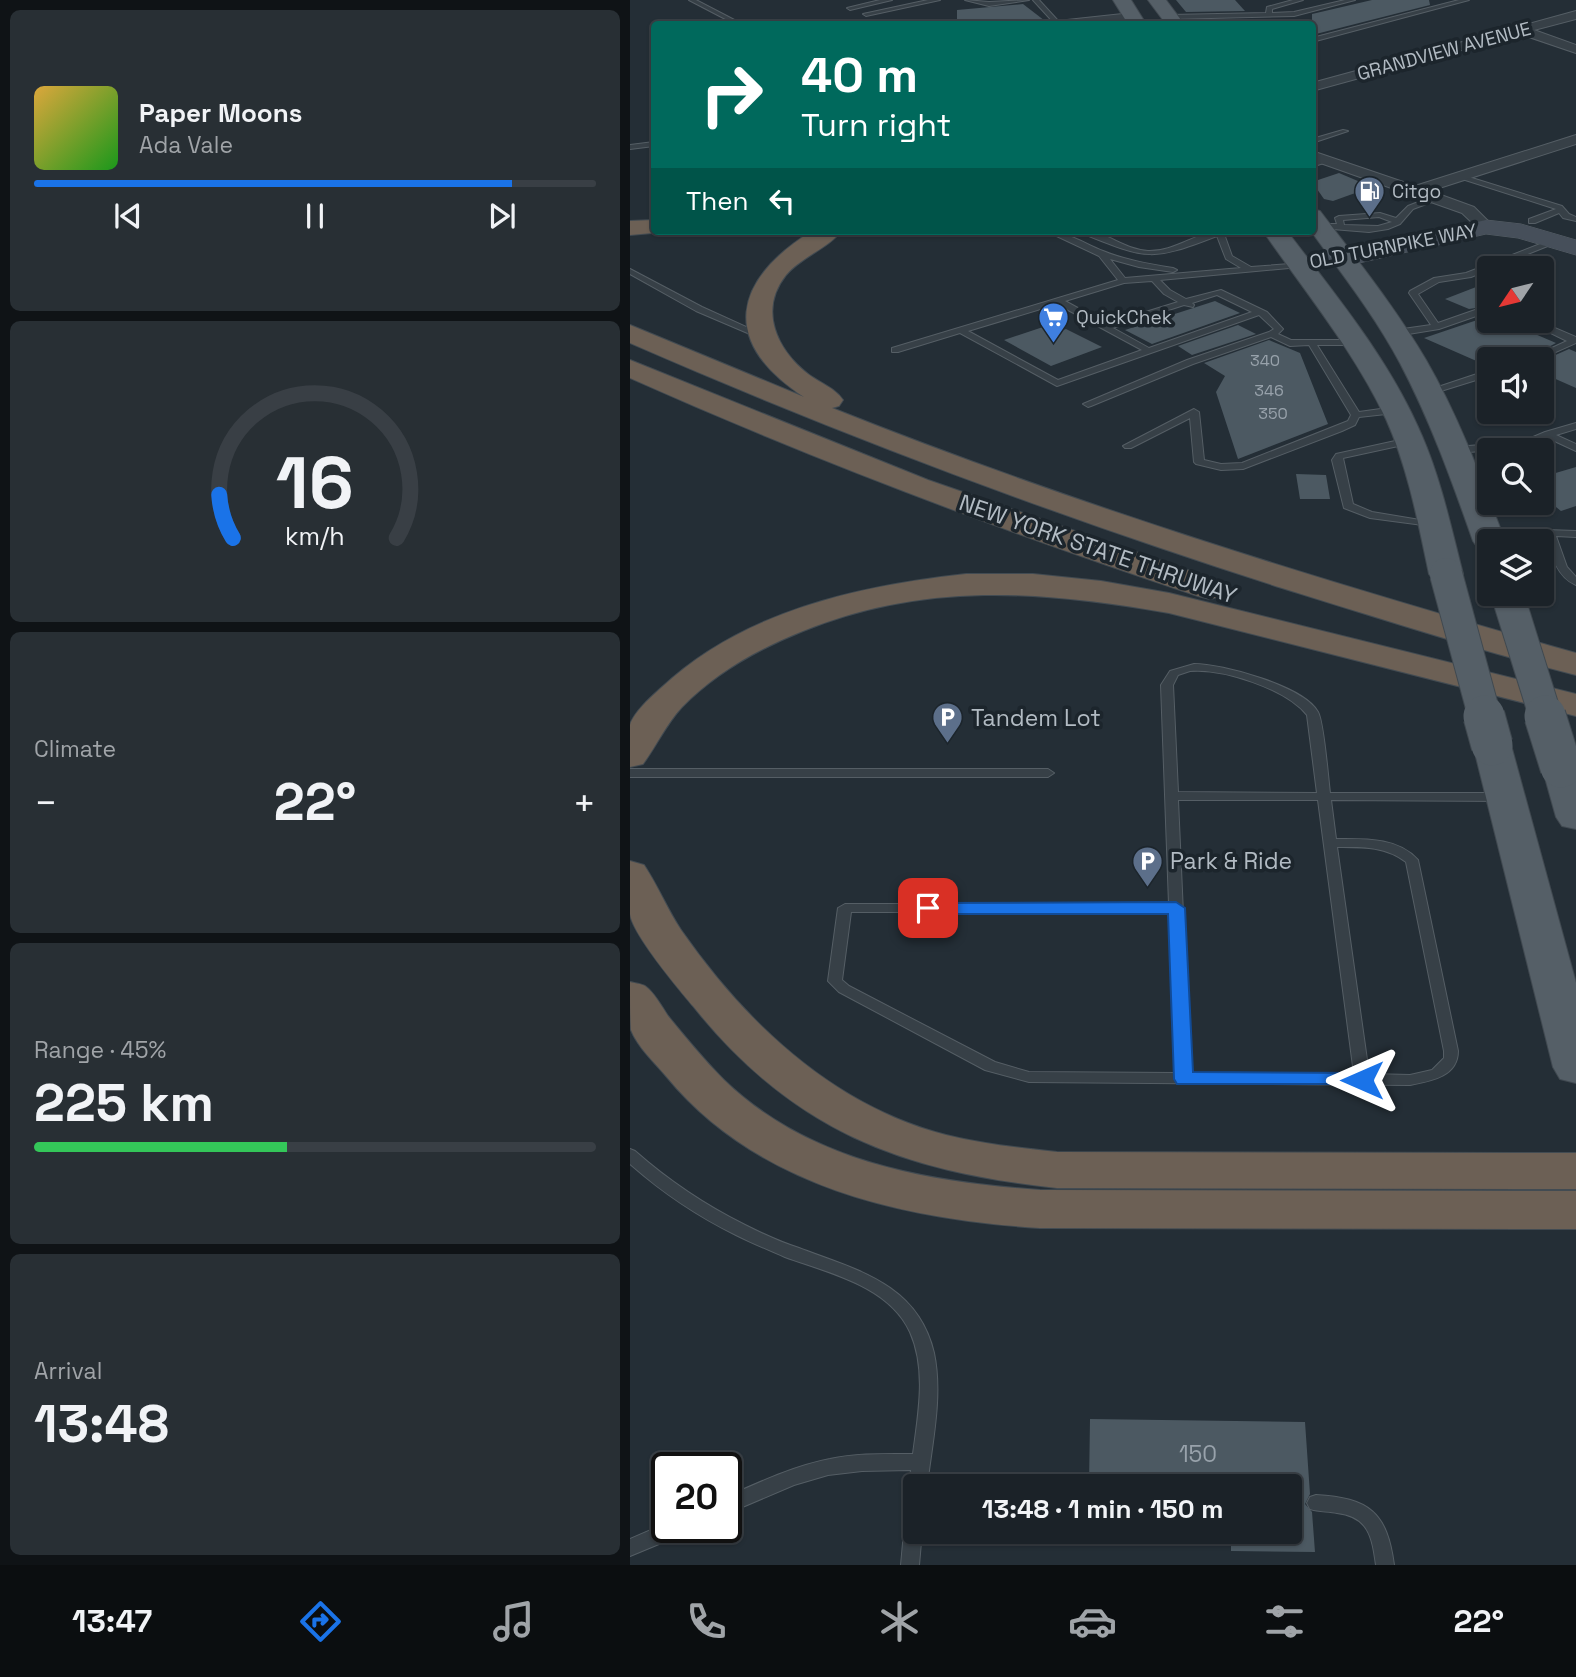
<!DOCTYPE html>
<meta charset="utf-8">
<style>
:root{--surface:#1b2228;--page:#282f34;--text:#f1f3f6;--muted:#a0a4a8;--line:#393f45;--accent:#1a73e8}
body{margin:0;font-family:"Space Grotesk",sans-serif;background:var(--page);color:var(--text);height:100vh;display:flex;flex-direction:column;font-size:26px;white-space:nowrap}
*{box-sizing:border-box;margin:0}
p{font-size:23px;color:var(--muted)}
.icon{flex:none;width:38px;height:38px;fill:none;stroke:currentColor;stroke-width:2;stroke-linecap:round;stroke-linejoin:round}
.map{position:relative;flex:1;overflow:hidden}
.details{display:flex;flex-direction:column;gap:10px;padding:10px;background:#0f1316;width:630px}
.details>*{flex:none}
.hud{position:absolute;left:21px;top:21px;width:665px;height:214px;border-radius:7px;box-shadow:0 2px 5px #0004,0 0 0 2px var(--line);background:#00695c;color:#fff;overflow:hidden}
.needle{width:46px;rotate:235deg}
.controls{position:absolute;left:847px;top:256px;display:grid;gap:14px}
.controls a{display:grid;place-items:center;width:77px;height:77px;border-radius:7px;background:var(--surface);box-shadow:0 2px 5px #0004,0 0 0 2px var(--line);font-size:35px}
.speed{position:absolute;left:21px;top:1452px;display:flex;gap:14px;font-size:35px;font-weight:700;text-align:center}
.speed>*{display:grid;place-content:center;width:91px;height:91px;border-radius:50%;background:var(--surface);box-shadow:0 2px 5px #0004,0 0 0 2px var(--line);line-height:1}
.speed .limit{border:4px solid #111;border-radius:10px;background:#fff;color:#111}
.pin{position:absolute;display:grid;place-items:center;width:60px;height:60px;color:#fff;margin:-30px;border-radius:14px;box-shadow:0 4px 10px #0006}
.me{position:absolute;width:77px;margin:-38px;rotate:270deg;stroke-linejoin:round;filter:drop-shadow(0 0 5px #0008)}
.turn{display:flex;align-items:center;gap:24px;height:147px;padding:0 35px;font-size:32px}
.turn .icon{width:91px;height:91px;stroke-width:2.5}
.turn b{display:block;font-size:49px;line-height:60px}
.then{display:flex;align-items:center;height:66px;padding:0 35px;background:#0003;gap:14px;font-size:26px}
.big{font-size:52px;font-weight:800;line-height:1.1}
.details .card{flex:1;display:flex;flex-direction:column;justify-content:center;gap:10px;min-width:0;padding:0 24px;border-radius:10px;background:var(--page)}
.details .dial{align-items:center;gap:0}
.dial svg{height:182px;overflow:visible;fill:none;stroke:var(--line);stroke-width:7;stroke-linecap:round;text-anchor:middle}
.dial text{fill:var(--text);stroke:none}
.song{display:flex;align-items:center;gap:21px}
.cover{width:84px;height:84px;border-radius:10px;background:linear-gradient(135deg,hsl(40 70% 55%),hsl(120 70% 35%))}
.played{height:7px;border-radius:4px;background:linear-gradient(90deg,var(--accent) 85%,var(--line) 85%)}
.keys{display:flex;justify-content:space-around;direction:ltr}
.heat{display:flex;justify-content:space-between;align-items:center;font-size:38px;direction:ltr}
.charge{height:10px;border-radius:5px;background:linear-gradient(90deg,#34c759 45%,var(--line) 0)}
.trip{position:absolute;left:273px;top:1474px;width:399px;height:70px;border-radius:7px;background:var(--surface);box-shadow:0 2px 5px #0004,0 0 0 2px var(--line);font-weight:800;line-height:70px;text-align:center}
.dock{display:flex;height:112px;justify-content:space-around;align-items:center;background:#0b0e10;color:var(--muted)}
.dock .icon{width:49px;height:49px}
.dock .current{color:var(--accent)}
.dock b{font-size:32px;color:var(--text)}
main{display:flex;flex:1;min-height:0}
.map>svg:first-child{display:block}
.building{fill:#4c5962}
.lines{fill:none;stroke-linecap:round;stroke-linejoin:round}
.lane-casing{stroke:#555e65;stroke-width:2}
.street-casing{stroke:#555e65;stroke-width:2}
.secondary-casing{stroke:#555e65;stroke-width:1}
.primary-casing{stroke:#404950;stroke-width:2}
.highway-casing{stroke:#424b52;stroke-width:2}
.lane{fill:#374047;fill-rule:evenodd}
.street{fill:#374047;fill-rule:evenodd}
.secondary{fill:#464f5a;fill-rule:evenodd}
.primary{fill:#555f67;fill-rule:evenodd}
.highway{fill:#6c6055;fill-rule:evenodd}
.primary-bridge-far1-casing{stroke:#404950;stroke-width:34;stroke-linecap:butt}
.primary-bridge-casing{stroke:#404950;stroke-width:43;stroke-linecap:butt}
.primary-bridge-far1{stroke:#555f67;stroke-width:32}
.primary-bridge{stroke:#555f67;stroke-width:41}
.route{fill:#1a73e8;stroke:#114b97;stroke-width:2}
.labels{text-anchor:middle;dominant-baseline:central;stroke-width:7;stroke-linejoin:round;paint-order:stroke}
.far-number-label{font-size:16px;fill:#98a2ab}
.far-street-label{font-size:19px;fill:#b2bbc3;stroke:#1c252c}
.far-poi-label{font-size:19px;fill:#b2bbc3;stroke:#1c252c;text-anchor:start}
.street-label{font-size:23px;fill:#b2bbc3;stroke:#1c252c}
.poi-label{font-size:23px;fill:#b2bbc3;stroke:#1c252c;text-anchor:start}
.near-number-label{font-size:23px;fill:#98a2ab}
</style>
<main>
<section class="details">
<div class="card">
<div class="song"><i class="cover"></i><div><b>Paper Moons</b><p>Ada Vale</p></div></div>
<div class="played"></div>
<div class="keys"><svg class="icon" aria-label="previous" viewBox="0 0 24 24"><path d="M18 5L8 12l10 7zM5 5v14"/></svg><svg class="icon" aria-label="pause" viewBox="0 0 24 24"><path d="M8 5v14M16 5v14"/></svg><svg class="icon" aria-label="next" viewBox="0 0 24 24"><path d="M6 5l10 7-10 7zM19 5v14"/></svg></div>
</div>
<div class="card dial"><svg viewBox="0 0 100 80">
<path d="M14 69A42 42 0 1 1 86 69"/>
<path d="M14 69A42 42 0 0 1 8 50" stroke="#1a73e8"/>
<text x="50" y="56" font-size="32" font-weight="700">16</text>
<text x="50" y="72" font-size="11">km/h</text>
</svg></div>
<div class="card"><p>Climate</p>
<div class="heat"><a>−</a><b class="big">22°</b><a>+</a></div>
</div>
<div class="card"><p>Range · 45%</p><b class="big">225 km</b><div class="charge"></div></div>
<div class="card"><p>Arrival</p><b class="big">13:48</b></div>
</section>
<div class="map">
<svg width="946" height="1565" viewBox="0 0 946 1565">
<rect width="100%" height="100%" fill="#242e36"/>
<g class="building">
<path d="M546,0H605L615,11L556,12Z"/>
<path d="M742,0H799L800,5L682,35V14Z"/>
<path d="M393,4L419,24H327V10Z"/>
<path d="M623,20L627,24H566L563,21Z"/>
<path d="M709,173L742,187L703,201L694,199L682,182Z"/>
<path d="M859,282V306L839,309L815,299Z"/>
<path d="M585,301L610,313L522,344L495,330Z"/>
<path d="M859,316V320H872L926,343L896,359H859L851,363L794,338Z"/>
<path d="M419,325L430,331L436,329L472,347L421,366L374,340Z"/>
<path d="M608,325L626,334L562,355L548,346Z"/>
<path d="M639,340L670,353L698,424L608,459L586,392L595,376L574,363Z"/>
<path d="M939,349L946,352V388L912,373V361Z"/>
<path d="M946,467V506L931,511L926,507L912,511V477Z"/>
<path d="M666,474L696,475L700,499H670Z"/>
<path d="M460,1419L675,1422L680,1494L675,1504L682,1512L685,1552L601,1551V1531H660V1486H459Z"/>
</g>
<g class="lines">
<defs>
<g id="lane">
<path d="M59,0H66L112,24H105Z"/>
<path d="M250,0H262L220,10L217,8Z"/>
<path d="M298,0H310L236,16L233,14Z"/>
<path d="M335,0L359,2L399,0L359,6Z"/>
<path d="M403,0H409L431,24H425Z"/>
<path d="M663,0H673L642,9V13L664,12L715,0H725L664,16L540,19L537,17L540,15L636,13L637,7Z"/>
<path d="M829,0H839L682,42V38Z"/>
<path d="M713,130L718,131L682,143V139Z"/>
<path d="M24,142V146L0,149V145Z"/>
<path d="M695,158L702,160L682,167V163Z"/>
<path d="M829,174L932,206L939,214L946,217V221L933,218L929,213L905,223H899V219L926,209L829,178Z"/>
<path d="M804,196L808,198L807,200L783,209L770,224L758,229L739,232L690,228L686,226L690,224H707L705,218L709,216L750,213L766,218L778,206ZM749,217L762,222L748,226L714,225L713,220Z"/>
<path d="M416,231C436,231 455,244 473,251C495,260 519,264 543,268L547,270L543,272L509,267L480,259L495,278L611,268L596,259L587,236C522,261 518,260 454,234V231C476,231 495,250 518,251C545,252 567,231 593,231L602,256L621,267L673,263V267H670L530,280L540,290L556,299L591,290L637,312L653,329L648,334L661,340H728L729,342L725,345H687L729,412L765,407L770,410L765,413L729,417L725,425L712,431L613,469L591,470L566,464L564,462L560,418L501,448H495L493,446L564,409L569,412L574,460L591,464L612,463L718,421L721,415L679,345L660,346L641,337L563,364L461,406L458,407L453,404L557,360L639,332L644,329L629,315L427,386L330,333L268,352H262V348L488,280L469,256ZM522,281L534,294L548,302L477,324L435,301L494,283ZM587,295L622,312L519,348L483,328L554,305L563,307L564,305L562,303ZM427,304L512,350L428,380L338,331Z"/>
<path d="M923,239L930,241L841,277L809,282L788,294L808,323L848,309H859V313L852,314L809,329L766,336L762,333L766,330L801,325L779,293L780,291L804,278L836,273Z"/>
<path d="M0,269L72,307L134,335L127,337L66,311L0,274Z"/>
<path d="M894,320H906L946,337V343L910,359H898L937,341Z"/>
<path d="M859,370V376L798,395L793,392Z"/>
<path d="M946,423V429L926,435L946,444V451L918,438L893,448L825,453L820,450L825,447L891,442L915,432Z"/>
<path d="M779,438L784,441L782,443L713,458L723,504L742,512L808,523V527L740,518L714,508L702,460L706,454Z"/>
<path d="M856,528L946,531V537L926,536L937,567L946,577V585C927,577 921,555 916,536L852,533V529Z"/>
<path d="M564,664C592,664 674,686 688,712C694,723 698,777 700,793H873L879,797L873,801L701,800L706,839C734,839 768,837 788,860L828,1051C828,1077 800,1081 780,1085L399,1082L355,1070L209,992L198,981L208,908L215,904H539L531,685L540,671ZM560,671C593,668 656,689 677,715L687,793L548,792L543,685L548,675ZM548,800H688L724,1074L560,1073ZM707,847C732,847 755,846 776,862L814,1051V1058L802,1070L780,1075L739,1074ZM221,912H540L545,1073L399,1072L365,1062L219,986L212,980Z"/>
<path d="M0,769H418L424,773L418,777H0Z"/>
<path d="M0,1149L5,1151C39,1181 75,1205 115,1225C133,1234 150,1242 169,1248C227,1270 288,1284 304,1353C313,1396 302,1443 297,1486H285V1493L282,1492L279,1486L281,1470L232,1471L198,1475L164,1485L96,1514V1497C130,1482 164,1466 200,1459C227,1453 255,1454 283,1454C288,1415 297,1370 280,1332C259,1286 199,1273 155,1257C139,1250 122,1243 106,1235C67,1216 33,1193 0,1164Z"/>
<path d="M686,1495C739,1498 757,1512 764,1565H746C742,1537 739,1517 707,1513C698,1511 689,1512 680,1509L677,1503L680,1497Z"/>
<path d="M285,1502V1531H292L289,1565H271L276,1510L279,1504Z"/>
<path d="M37,1523V1528H55L53,1534L0,1556V1539Z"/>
</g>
<g id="street">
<path d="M946,11V19L904,30L946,45V53L890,34L682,91V83Z"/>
<path d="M502,13L507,14V20L468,24H431L437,20Z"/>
<path d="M946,135V144L800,191L844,207L864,227L856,232L850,230L832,213L682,160V151L785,186Z"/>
</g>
<path id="secondary" d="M856,220L891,224L946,240V255L888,238L856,234L729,263L670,272L662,270L658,265L662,260L670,258L729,249Z"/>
<g id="primary">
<path d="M483,0H501L516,24H498Z"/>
<path d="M518,0H536L554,24H536Z"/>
<path d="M682,209L690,211C727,260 765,307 796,360C829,417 852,480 875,541H859V551L848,548L843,541C822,481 800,420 770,363C745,316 712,274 681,231Z"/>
<path d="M633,231H657C706,296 760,360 792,436C811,480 821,527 833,574L828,581L816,584L804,581L799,574C788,522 778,468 756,419C724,351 676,293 633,231Z"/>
<path d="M862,734L875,737L881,745L946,983V1083L930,1079L923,1067L843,745L849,737Z"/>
<path d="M931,756L946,761V829L932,826L926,817L912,767L918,759Z"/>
</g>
<g id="highway">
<path d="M24,220V231L33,232L0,235V221Z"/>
<path d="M182,231H211C199,248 171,257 156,275C128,310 147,350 178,374C190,383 205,388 213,400L209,406L202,408C445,505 695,582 946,653V675C847,650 749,618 652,588C430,517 213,436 0,343V325L174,397C90,342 102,281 182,231Z"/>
<path d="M0,360L298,480L592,582L597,589L592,596L580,599L568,596C375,532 186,461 0,378Z"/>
<path d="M336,574H403L471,581L539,593L946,694V716L539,613C412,591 296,581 173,631C128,649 86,672 52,707C36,724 27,745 13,764L0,767C0,755 0,736 0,725C4,712 21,697 31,688C113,611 228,586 336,574Z"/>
<path d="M0,861L14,865C28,886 37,909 51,930C116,1023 203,1106 316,1135C352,1144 390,1148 427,1152L946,1153V1189L427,1188C271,1171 163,1131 63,1006C48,988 3,935 0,914C0,897 0,878 0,861Z"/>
<path d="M0,982C4,983 12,984 15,986C24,992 32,1007 38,1016C56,1038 74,1060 94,1080C179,1162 297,1182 410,1190L946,1191V1229L410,1228C273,1219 127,1187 36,1076C25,1063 7,1046 1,1030C0,1017 0,995 0,982Z"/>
</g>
</defs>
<use href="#lane" class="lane-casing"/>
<use href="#street" class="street-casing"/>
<use href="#secondary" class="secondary-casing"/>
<use href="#primary" class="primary-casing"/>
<use href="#highway" class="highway-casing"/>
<use href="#lane" class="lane"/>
<use href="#street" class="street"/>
<use href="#secondary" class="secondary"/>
<use href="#primary" class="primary"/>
<use href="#highway" class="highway"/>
<defs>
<g id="primary-bridge-far1">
<path d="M816,574L855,718"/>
<path d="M877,593L916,718"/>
</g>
<g id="primary-bridge">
<path d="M854,716L862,745"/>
<path d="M915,716L931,767"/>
</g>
</defs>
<use href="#primary-bridge-far1" class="primary-bridge-far1-casing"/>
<use href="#primary-bridge" class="primary-bridge-casing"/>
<use href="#primary-bridge-far1" class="primary-bridge-far1"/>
<use href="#primary-bridge" class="primary-bridge"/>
</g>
<path class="route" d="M546,902L555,908L563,1072L732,1073L739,1075L741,1080L739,1084H547L544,1079L538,914H298L290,908L298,903Z"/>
<defs>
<symbol id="fuel-pin" viewBox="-11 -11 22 30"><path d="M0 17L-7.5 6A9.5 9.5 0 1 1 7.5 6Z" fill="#5c6f8a" stroke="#1c252c"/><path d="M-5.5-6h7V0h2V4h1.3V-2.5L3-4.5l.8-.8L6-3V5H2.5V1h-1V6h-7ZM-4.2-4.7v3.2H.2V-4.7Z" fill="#fff"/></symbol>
<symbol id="supermarket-pin" viewBox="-11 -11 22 30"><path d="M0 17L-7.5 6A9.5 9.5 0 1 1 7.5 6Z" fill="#3f7fe0" stroke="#1c252c"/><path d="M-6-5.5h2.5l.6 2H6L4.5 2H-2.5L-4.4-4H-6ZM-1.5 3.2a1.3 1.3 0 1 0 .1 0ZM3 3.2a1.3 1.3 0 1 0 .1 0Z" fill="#fff"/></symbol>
<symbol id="parking-pin" viewBox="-11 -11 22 30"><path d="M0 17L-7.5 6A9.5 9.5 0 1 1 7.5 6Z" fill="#5c6f8a" stroke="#1c252c"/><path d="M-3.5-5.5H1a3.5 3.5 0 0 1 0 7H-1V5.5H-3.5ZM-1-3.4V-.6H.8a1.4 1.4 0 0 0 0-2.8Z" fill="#fff"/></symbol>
</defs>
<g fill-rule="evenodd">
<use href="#fuel-pin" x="722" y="174" width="35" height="47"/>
<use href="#supermarket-pin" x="406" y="300" width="35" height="47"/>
<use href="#parking-pin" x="300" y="700" width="35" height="47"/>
<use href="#parking-pin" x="500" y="844" width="35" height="47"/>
</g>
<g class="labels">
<g class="far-number-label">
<text x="635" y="360">340</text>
<text x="639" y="390">346</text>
<text x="643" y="413">350</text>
</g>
<g class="far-street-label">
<text transform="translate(814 51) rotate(-15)">GRANDVIEW AVENUE</text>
<text transform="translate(763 246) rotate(-11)">OLD TURNPIKE WAY</text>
</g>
<g class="far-poi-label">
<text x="762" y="191">Citgo</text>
<text x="446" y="317">QuickChek</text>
</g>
<g class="street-label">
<text transform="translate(468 549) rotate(19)">NEW YORK STATE THRUWAY</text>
</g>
<g class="poi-label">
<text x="341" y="718">Tandem Lot</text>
<text x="540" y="861">Park &amp; Ride</text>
</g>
<g class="near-number-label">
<text x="568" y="1454">150</text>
</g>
</g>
</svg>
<div class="controls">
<a><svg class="needle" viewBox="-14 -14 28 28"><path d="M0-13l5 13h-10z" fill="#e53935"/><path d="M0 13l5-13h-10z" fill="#a0a4a8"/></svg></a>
<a><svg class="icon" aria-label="sound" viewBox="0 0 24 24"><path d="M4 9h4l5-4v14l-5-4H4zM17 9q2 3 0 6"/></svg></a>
<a><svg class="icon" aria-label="search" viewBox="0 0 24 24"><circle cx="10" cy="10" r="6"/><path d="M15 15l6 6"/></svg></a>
<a><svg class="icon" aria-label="layers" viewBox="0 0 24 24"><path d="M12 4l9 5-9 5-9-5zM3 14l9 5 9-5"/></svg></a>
</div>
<div class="speed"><div class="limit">20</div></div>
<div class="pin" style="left:298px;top:908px;background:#d93025"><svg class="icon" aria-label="arrive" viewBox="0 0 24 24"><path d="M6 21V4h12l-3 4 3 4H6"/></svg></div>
<svg class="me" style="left:732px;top:1080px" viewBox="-20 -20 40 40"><path d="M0-17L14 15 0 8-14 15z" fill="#1a73e8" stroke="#fff" stroke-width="4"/></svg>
<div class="trip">13:48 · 1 min · 150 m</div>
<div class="hud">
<div class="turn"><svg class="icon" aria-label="right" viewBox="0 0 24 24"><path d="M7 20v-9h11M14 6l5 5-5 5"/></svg><div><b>40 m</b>Turn right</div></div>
<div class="then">Then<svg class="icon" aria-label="left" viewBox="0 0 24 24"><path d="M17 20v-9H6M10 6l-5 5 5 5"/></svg></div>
</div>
</div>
</main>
<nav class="dock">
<b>13:47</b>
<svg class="icon current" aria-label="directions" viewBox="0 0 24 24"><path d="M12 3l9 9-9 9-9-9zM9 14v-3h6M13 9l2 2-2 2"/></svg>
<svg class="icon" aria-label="music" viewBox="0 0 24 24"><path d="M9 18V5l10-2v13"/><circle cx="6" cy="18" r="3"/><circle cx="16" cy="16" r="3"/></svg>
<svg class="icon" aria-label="phone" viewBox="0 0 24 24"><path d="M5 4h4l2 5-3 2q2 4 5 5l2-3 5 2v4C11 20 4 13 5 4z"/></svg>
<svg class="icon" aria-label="climate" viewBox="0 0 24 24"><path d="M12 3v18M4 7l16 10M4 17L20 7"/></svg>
<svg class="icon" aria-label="car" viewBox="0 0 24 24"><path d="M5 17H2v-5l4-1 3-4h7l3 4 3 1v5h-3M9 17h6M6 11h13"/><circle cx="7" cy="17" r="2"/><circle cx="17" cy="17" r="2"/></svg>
<svg class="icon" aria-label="filters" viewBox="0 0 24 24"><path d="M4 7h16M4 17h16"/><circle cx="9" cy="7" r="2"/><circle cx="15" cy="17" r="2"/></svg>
<b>22°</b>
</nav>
